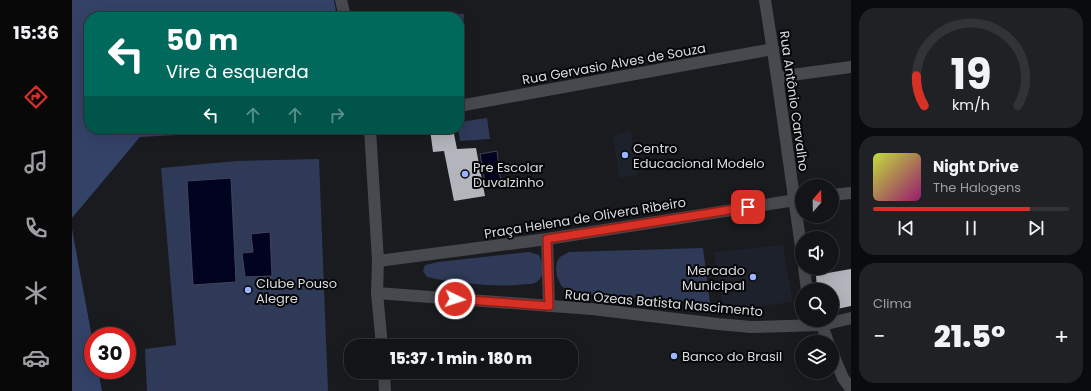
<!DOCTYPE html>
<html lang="pt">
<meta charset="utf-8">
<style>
:root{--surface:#131417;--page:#202124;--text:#f1f3f6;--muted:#9d9ea1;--line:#323336;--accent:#d93025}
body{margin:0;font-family:Poppins,sans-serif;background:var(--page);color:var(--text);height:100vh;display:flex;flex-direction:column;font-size:15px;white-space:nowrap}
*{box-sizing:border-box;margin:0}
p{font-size:13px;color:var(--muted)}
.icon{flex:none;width:22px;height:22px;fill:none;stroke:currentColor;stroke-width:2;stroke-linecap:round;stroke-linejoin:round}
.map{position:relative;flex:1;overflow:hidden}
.panel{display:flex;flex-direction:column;gap:8px;padding:8px;background:#0a0b0d;width:240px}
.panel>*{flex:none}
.guide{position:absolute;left:12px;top:12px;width:380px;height:122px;border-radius:16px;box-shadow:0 4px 16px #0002,0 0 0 1px var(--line);background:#00695c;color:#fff;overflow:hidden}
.needle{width:26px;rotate:20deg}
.tools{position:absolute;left:723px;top:179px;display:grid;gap:8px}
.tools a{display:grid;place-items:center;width:44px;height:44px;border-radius:50%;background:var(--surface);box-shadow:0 4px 16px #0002,0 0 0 1px var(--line);font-size:20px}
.speed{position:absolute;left:12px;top:327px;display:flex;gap:8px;font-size:20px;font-weight:700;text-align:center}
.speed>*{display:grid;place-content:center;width:52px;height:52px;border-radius:50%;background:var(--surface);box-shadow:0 4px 16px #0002,0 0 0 1px var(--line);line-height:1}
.speed .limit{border:6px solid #d22;background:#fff;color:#111}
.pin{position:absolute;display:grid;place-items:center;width:34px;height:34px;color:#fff;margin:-17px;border-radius:8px;box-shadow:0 2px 6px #0006}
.me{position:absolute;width:44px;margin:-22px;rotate:94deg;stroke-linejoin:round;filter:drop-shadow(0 0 3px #0008)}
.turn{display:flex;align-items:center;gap:14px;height:84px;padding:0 16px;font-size:18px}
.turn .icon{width:52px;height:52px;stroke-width:2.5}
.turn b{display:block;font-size:28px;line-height:34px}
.lanes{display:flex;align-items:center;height:38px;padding:0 16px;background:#0003;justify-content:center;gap:20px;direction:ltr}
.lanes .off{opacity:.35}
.big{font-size:30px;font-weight:800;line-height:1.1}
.panel .card{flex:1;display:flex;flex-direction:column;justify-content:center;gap:6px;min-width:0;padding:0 14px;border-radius:16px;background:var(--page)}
.panel .dial{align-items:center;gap:0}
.dial svg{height:104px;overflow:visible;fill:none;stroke:var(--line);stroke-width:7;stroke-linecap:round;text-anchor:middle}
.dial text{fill:var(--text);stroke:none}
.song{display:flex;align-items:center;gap:12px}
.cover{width:48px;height:48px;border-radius:6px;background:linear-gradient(135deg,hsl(70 70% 55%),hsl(320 70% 35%))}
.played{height:4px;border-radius:2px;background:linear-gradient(90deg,var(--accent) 80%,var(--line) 80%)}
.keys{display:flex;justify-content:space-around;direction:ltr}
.heat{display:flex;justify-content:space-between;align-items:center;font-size:22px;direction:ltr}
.trip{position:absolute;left:272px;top:339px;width:234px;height:40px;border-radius:16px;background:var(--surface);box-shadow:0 4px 16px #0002,0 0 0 1px var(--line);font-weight:800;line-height:40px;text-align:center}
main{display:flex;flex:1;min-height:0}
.tab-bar{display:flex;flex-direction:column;width:72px;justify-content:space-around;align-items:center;background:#080809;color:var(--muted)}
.tab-bar .icon{width:28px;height:28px}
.tab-bar .on{color:var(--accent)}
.tab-bar b{font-size:18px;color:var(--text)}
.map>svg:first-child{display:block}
.built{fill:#1d212b}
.green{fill:#2e3a58}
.forest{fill:#344268}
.water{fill:#010321;stroke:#42445a}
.building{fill:#b2b5bb}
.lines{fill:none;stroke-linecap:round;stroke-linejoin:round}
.minor{stroke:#47494e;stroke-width:12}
.route-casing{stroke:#8d1f18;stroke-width:10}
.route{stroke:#d93025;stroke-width:7}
.poi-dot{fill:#99b5fd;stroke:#050607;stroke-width:1.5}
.labels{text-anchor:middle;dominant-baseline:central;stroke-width:4;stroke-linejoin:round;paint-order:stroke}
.street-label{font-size:13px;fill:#dadbde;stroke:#050607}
.poi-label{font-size:13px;fill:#dadbde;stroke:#050607;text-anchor:start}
</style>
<main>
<nav class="tab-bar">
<b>15:36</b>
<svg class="icon on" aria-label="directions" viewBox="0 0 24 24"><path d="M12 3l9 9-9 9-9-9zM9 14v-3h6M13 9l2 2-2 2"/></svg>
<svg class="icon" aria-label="music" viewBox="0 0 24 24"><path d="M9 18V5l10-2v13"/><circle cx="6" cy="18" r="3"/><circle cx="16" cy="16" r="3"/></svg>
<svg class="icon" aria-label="phone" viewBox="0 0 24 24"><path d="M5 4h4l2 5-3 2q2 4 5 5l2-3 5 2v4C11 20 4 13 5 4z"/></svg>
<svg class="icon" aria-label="climate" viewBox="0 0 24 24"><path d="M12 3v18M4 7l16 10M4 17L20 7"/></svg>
<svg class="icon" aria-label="car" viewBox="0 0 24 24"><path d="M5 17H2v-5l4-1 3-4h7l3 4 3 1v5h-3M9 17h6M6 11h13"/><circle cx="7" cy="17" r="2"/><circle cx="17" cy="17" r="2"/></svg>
</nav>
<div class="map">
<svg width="779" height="391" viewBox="0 0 779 391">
<rect width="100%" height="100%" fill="#191b1f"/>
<g class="built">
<path d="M559,131L565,175L547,178L541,136Z"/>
<path d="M711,245L721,302L652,311L642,252Z"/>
</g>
<g class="green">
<path d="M355,12L392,14L390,62H387V17H354Z"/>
<path d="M415,118L418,139L388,141L386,129H387V122Z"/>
<path d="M247,159L256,391H75L73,349L104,345L89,168L165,161Z"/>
<path d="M631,248L638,303L497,293L489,285L485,277L484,268L485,262L488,257L497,252Z"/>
<path d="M457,252L467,255C471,263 474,278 463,283C461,284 457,284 454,284C433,287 412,285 392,283C379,281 367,280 355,277L351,271L353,265L366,262Z"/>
</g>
<g class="forest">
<path d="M0,0H262L265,17H17V129H211L68,137L0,218Z"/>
<path d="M0,229L21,343V370H26L30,391H0Z"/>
</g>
<g class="water">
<path d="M425,151L429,185L414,187L408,154Z"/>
<path d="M159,178L164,282L121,285L115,181Z"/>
<path d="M198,232L200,276L173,277L170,253L181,252L179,234Z"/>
</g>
<g class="building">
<path d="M358,129H381L385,149L404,148L413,196L382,201L372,151L361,152Z"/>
<path d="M779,269V306L760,310V290H745L744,275Z"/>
</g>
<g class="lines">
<g class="minor">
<path d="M269,0L273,17"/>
<path d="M693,0L705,77L730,254"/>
<path d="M705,77L779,67"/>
<path d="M387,106L701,49"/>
<path d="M298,129L306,261L305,293L310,346"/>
<path d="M760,195L779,193"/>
<path d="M475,239L477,306"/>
<path d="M306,261L475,239L730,199"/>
<path d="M732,268L735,290"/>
<path d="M305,293L520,309L646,324L679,327L750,325L779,318"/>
<path d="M750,325L756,342"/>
<path d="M760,352L771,378L779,389"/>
<path d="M312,372L313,391"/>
</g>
</g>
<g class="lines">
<defs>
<path id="route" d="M383,299L477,306L475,239L676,207"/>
</defs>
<use href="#route" class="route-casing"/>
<use href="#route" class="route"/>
</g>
<g class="poi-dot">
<circle cx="553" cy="155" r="4"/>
<circle cx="393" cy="174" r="4"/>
<circle cx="681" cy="277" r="4"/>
<circle cx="176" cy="290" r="4"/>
<circle cx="602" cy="356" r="4"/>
</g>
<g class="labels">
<g class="street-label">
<text transform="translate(542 64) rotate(-10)">Rua Gervasio Alves de Souza</text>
<text transform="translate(722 101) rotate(82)">Rua Antônio Carvalho</text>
<text transform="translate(513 218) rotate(-9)">Praça Helena de Olivera Ribeiro</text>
<text transform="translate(592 303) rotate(5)">Rua Ozeas Batista Nascimento</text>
</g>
<g class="poi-label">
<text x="561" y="148">Centro<tspan x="561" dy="15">Educacional Modelo</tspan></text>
<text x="401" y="167">Pre Escolar<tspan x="401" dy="15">Duvalzinho</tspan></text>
<text x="673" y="270" text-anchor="end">Mercado<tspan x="673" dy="15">Municipal</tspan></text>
<text x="184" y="283">Clube Pouso<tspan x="184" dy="15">Alegre</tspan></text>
<text x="610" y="356">Banco do Brasil</text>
</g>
</g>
</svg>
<div class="tools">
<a><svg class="needle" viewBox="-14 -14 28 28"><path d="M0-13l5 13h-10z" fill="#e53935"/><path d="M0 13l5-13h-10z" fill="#9d9ea1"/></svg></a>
<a><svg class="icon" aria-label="sound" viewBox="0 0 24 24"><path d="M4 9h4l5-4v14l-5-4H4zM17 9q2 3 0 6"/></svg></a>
<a><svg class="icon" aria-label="search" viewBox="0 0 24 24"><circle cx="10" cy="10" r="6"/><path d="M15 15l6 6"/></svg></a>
<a><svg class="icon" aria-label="layers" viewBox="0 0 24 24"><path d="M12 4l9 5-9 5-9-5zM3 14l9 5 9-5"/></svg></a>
</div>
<div class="speed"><div class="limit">30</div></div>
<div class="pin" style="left:676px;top:207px;background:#d93025"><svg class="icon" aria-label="arrive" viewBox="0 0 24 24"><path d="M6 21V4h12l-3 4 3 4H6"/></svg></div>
<svg class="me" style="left:383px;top:299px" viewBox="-20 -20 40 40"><circle r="17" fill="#d93025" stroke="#fff" stroke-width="3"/><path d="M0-11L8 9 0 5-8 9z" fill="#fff"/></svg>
<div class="trip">15:37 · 1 min · 180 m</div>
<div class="guide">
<div class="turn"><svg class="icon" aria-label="left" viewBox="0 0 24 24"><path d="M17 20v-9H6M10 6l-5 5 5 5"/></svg><div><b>50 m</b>Vire à esquerda</div></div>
<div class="lanes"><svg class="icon" aria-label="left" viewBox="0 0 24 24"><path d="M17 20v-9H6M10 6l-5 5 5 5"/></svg><svg class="icon off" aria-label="ahead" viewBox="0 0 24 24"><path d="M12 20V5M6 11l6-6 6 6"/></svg><svg class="icon off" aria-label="ahead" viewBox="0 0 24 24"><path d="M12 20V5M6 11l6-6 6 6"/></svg><svg class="icon off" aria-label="right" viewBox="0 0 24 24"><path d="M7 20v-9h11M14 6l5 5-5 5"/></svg></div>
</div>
</div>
<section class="panel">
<div class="card dial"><svg viewBox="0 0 100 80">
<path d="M14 69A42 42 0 1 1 86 69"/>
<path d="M14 69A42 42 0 0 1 8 46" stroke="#d93025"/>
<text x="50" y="56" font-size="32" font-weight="700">19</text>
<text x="50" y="72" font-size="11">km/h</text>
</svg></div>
<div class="card">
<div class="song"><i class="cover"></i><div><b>Night Drive</b><p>The Halogens</p></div></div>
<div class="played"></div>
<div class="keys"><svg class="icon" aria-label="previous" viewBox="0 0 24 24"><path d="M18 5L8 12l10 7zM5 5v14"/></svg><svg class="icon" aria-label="pause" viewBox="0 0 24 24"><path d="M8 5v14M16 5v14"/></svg><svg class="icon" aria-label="next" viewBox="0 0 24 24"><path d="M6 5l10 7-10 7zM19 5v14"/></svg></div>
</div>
<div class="card"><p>Clima</p>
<div class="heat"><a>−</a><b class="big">21.5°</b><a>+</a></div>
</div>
</section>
</main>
